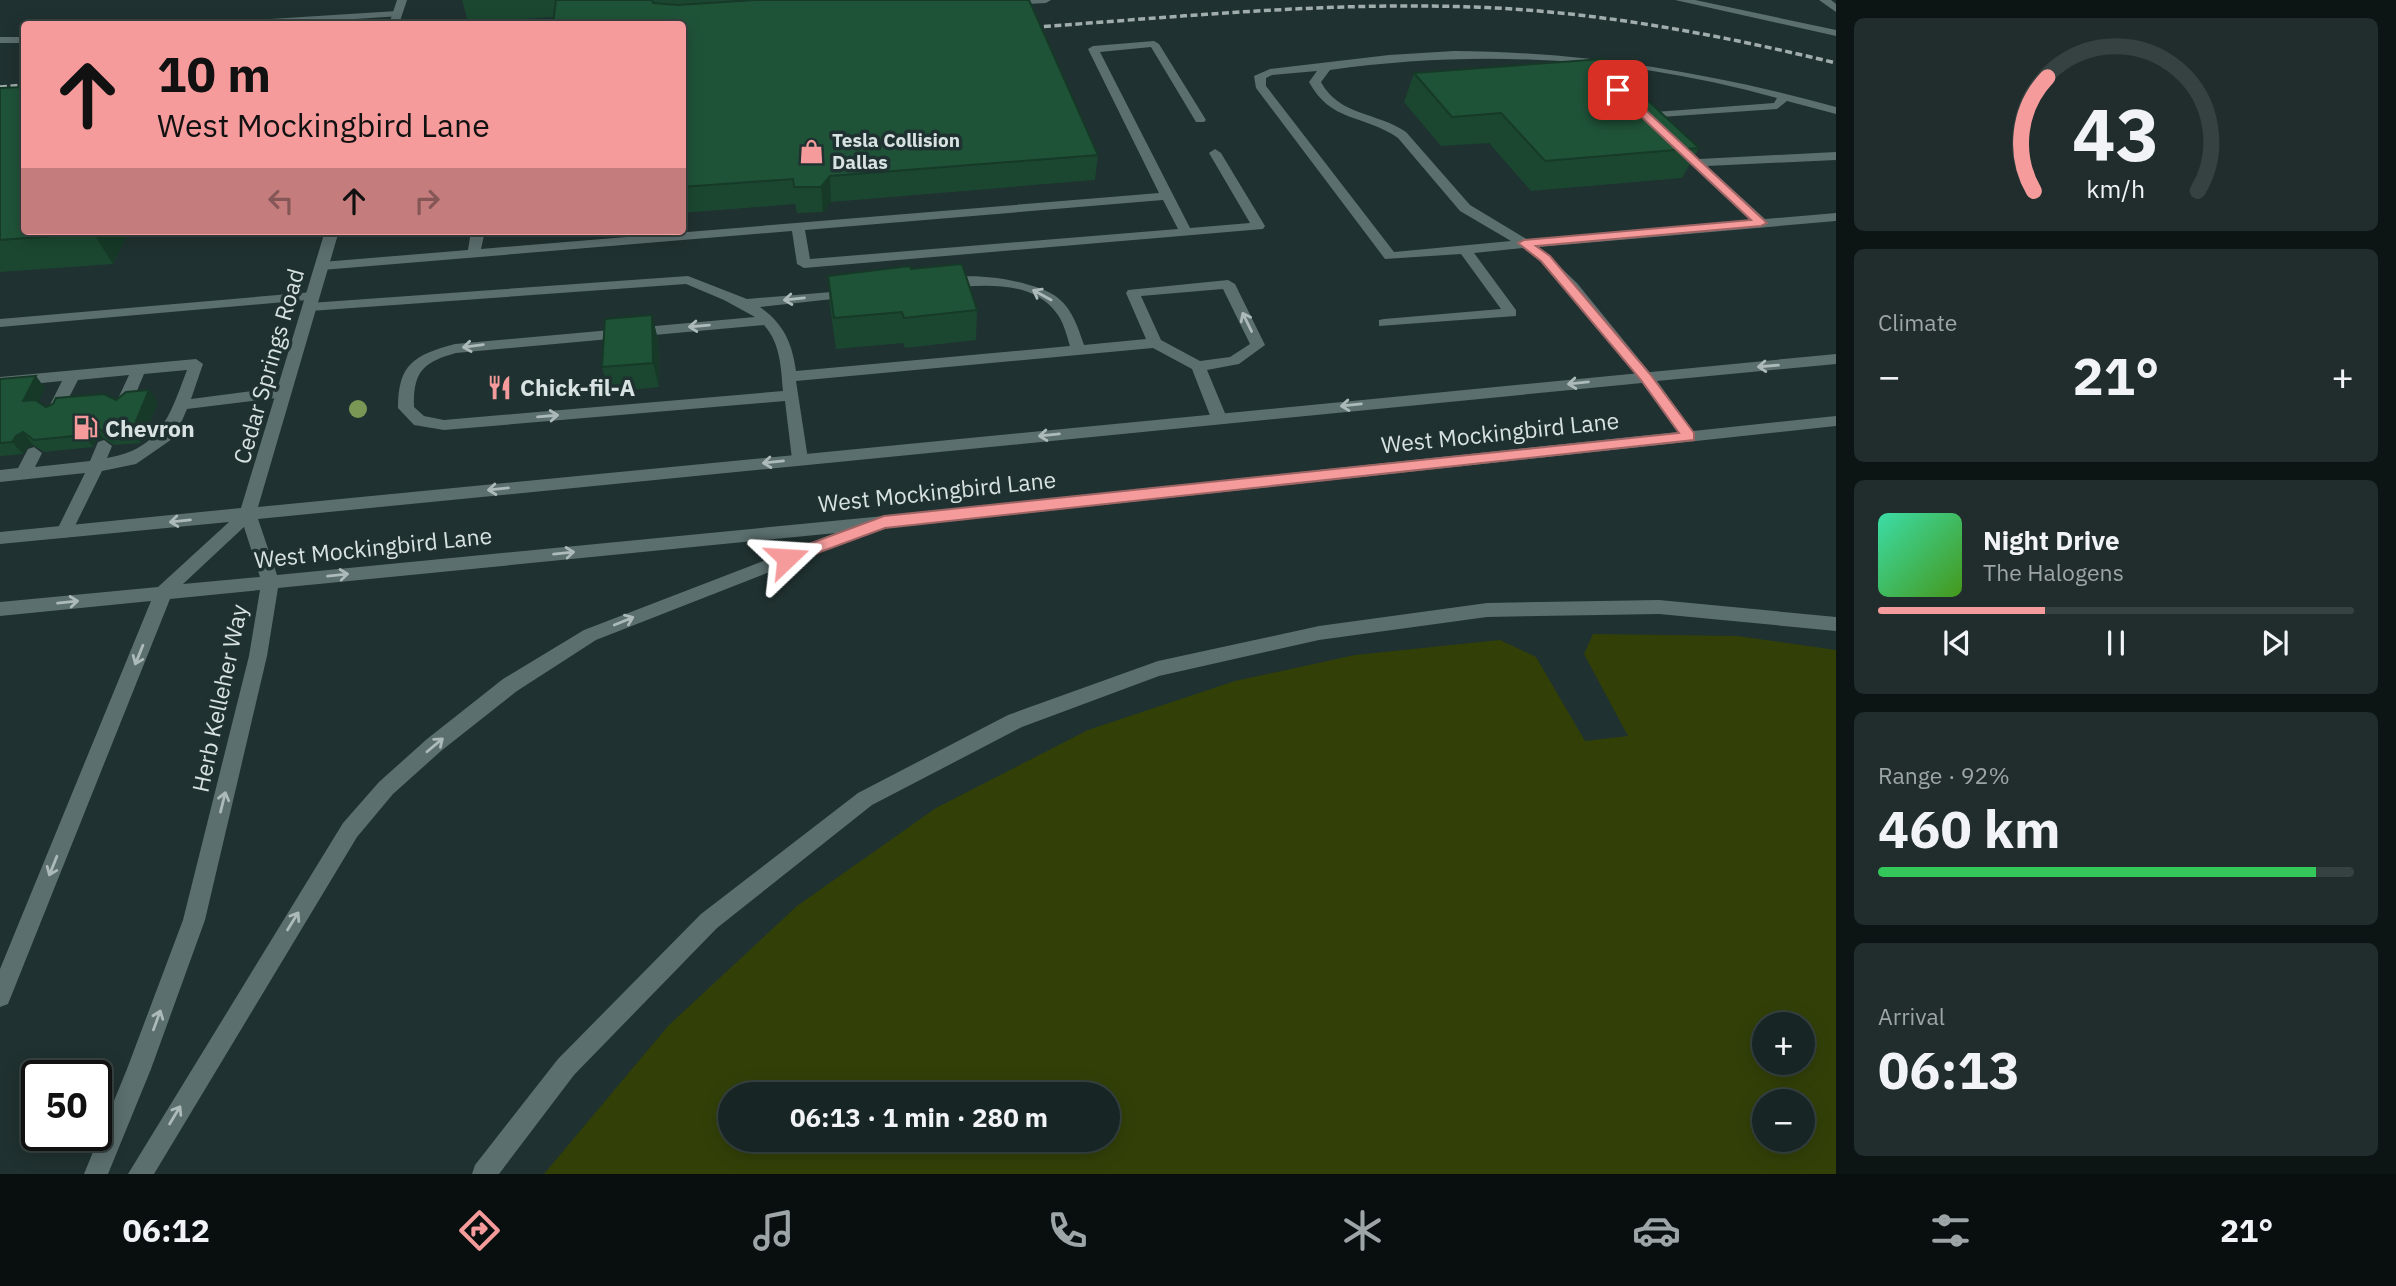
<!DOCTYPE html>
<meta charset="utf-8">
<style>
:root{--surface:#172524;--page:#202d2c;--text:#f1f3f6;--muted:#9ea5a6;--line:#364241;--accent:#f59b9b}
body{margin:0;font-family:"IBM Plex Sans",sans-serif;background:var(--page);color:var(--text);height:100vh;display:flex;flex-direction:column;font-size:26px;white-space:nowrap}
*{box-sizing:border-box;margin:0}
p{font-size:23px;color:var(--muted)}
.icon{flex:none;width:38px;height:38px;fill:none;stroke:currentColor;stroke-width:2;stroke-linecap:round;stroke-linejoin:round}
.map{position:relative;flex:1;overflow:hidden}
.panel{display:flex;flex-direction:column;gap:18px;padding:18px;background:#0d1414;width:560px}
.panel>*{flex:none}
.banner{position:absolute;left:21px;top:21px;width:665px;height:214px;border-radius:7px;box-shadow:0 4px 18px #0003,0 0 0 2px var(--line);background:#f59b9b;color:#111;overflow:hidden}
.buttons{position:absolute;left:1752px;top:1012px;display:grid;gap:14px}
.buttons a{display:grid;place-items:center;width:63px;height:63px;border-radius:50%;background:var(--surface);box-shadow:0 4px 18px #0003,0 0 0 2px var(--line);font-size:35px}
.speed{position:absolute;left:21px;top:1060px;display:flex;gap:14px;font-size:35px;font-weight:700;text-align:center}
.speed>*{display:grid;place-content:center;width:91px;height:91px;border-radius:50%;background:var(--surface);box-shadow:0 4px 18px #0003,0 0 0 2px var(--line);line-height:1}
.speed .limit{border:4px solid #111;border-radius:10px;background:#fff;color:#111}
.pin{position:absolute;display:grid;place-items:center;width:60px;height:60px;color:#fff;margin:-30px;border-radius:14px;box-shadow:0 4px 10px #0006}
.me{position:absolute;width:77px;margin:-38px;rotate:70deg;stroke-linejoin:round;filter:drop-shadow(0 0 5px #0008)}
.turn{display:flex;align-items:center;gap:24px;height:147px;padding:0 21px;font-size:32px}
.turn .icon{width:91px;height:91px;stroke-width:2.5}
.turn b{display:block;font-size:49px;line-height:60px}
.lanes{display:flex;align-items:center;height:66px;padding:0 21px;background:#0003;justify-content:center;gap:35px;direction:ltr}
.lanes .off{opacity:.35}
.big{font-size:52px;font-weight:700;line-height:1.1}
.panel .widget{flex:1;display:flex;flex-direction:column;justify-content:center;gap:10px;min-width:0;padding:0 24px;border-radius:10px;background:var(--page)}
.panel .dial{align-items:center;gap:0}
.dial svg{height:182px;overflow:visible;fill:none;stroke:var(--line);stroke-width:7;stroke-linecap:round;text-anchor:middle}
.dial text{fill:var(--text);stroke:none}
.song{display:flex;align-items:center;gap:21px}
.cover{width:84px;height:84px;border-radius:10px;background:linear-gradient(135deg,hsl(160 70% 55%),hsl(100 70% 35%))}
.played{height:7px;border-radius:4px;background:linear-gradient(90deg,var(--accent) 35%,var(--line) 35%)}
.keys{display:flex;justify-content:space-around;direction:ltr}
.heat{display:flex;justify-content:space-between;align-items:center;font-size:38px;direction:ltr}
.charge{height:10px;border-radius:5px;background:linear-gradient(90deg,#34c759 92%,var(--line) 0)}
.trip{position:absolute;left:718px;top:1082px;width:402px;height:70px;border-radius:35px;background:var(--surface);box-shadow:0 4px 18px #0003,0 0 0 2px var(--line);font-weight:700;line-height:70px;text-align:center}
.tab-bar{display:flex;height:112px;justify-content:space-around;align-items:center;background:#090f0e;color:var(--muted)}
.tab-bar .icon{width:49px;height:49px}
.tab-bar .on{color:var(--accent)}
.tab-bar b{font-size:32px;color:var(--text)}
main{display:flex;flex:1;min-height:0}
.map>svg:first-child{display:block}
.green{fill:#324008;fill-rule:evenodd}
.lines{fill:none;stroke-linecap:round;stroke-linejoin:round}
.service{fill:#5b6f6e;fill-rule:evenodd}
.secondary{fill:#5b6f6e;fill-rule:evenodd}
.rail{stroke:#a0adac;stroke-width:3.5;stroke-dasharray:7 3.5;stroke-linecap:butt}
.tree{fill:#7b9755}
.wall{fill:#1b4730}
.shaded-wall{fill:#163a27}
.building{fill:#1f5338;stroke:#163a27;stroke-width:2}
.oneway{stroke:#acbab9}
.route{fill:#f59b9b;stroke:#9f6565;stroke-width:2}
.labels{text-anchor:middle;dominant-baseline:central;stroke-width:7;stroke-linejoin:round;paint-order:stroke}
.far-poi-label{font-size:19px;font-weight:bold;fill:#d7e2e1;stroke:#1f3130;text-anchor:start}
.street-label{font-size:23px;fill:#d7e2e1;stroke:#1f3130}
.poi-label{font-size:23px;font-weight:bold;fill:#d7e2e1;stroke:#1f3130;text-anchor:start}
</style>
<main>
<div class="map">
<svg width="1836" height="1174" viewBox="0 0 1836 1174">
<rect width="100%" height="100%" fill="#1f3130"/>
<path class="green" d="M1593,634L1737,636L1836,650V1174H544L668,1026L797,906L936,808L1088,730L1235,681L1355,655L1500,640L1536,657L1585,741L1628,736L1584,654ZM1764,1024H1802V1062H1764ZM730,1094H1108V1139H730ZM1764,1101H1802V1139H1764Z"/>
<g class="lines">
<g class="service">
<path d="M1004,0H1051L1046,3L1008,5L1004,4Z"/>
<path d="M1675,0H1695L1836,30V36Z"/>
<path d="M1819,0H1831L1836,4V12Z"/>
<path d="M397,11L401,12V16L279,24H232L237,21Z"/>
<rect x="0" y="37" width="24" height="6"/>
<path d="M1154,41L1159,44L1206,120L1204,122H1196L1151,47L1100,52L1190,228L1250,223L1209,153L1215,149L1221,153L1265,226L1263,229L804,268L797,264L792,231L322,270L315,266L322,262L468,250L471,231H485L481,249L1159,193L1088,49L1093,46ZM1163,200L1178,229L810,259L805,230Z"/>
<path d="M1454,51C1587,52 1708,72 1836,107V114L1787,101L1777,109L1646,118L1640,115L1642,113L1774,103L1777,98C1631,57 1479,49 1330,70L1321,82C1339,116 1377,112 1406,132L1470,205L1528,240L1751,221L1672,147V141L1676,140L1699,159L1836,152V160L1707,166L1765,219L1836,213V221L1539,247L1577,283L1651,374L1653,377L1646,382L1641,380L1567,289L1541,262L1523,248L1474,253L1516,310V316L1379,326V320L1384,319L1501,309L1461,254L1385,259L1256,88L1254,76L1270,69L1389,55ZM1317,71L1309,82C1331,123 1364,114 1398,138L1460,211L1511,241L1394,252L1266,86V78L1272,75Z"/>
<path d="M688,276L747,299L856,290V296L851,297L760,307C784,324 792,343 796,371L1070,346C1067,336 1064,324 1058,315C1034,279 982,285 945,288L938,284C957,267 1038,281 1058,298C1073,310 1078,328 1084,345L1146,339L1126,293L1128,290L1228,280L1235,284L1265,345L1239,364L1207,370L1227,418L1219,423L1211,418L1192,369L1153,348L796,381L808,459L800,465L792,459L785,401L444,430L414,425L398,408C398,364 414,355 455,344L755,317L724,300L686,284L310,311L303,307L310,303ZM1223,289L1250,344L1230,357L1200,361L1161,340L1141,296ZM764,325C781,344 781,369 783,391L444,420L424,416L414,407C413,372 423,362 456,353Z"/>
<path d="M313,292L318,293V299L0,327V319Z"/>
<path d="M196,359L203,364L191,399L284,387L292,392L284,397L187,409L175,437L136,464L102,471L70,536L64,538L56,532L85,473L0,482V470L18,468L28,449L34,447L42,453L35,467L90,461L98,442L104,440L112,446L107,458C161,449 170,415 187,370L144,374L131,405L123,410L115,405L129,375L78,380L60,415L55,416L47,411L62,381L0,387V377Z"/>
<path d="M1659,600L1836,617V631L1659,614L1487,617L1319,640L1159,676L1022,727L872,805L717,928L574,1075L499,1174H472L475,1165L558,1059L701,914L858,793L1008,715L1158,661L1319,626L1487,603Z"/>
</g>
<g class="secondary">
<path d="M397,0H407L399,24H389Z"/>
<path d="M325,231H339L258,507L1836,354V364L1657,381L1693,431L1836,416V426L869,530L867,534L596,640L517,691L441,751L393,794L357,837L154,1174H128L343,823L379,782L427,739L503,679L584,630L836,533L278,588L267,656L205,920L151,1069L108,1174H84L127,1069L183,920L249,656L260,590L170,599L8,1004L0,1007V969L151,601L0,616V602L158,587L229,522L0,544V532L241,508ZM1642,383L1678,432L884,516L277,575L258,519ZM244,527L260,577L183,584Z"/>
</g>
<g class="rail">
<path d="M1023,28C1180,17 1338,0 1495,8C1611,14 1724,36 1836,63"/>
<path d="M0,87L24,85"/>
</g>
</g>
<circle class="tree" cx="358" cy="409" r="9"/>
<g class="wall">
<path d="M462,0H1029L1098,155L1095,180L831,202L823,212L797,213L795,204L682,213V24L554,17L468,22Z"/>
<path d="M1414,73L1699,148L1682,178L1531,191L1489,143L1441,146L1404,102Z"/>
<path d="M0,88L129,231L113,264L0,272Z"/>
<path d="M911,269L977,310L976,340L905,348L903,343L836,349L830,307L828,276Z"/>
<path d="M652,315L658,340L659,387L609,392L602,367Z"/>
<path d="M0,379L45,388L38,402L46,407L116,400L158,402L141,443L114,445L103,438L96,441L93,447L44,452L33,445L26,448L23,454L0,456Z"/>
</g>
<g class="shaded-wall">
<path d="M830,176L831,202L823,212L821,187Z"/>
<path d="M94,231H129L113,264L93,233Z"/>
<path d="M652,315L658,340L659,387L653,363Z"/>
<path d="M36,376L45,388L33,413L23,401Z"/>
<path d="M149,390L158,402L141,443L132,431Z"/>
<path d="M94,425L103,438L96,441L93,447L84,435L86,429Z"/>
<path d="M23,432L33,445L26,448L23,454L12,442L16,436Z"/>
</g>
<g class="building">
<path d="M556,0H652L653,3L678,5L755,0H1029L1098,155L830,176L821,187H794L793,179L682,187V24H553Z"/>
<path d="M1603,59L1699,148L1545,161L1501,113L1452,117L1414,73Z"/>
<path d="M24,87V231H94L93,233L0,240V88Z"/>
<path d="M962,264L977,310L904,318L902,312L834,318L828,276L910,266L911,269Z"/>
<path d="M652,315L653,363L602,367L605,319Z"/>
<path d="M36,376L23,401L35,400L46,407L53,404L56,398L104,394L116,400L126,392L149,390L132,431L105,433L94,425L86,429L84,435L34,440L23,432L16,436L12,442L0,443V379Z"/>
</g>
<defs><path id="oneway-shaft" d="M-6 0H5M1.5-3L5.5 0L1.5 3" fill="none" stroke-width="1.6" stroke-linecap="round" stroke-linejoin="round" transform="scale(1.75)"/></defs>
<g class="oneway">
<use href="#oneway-shaft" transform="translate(1042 295) rotate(-151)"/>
<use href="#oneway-shaft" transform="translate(794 299) rotate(174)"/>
<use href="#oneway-shaft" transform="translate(1247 322) rotate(-116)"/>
<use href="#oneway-shaft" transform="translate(699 326) rotate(175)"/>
<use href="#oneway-shaft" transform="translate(473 346) rotate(172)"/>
<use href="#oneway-shaft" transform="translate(1768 366) rotate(175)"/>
<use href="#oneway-shaft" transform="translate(1578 383) rotate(174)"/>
<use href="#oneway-shaft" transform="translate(1351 405) rotate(174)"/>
<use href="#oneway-shaft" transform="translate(548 416) rotate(-5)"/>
<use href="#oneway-shaft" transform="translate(1049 435) rotate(174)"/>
<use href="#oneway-shaft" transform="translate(773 462) rotate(174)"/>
<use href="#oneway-shaft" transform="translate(498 489) rotate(174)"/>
<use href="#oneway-shaft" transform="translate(180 521) rotate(174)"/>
<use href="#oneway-shaft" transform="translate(564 553) rotate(-6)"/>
<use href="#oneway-shaft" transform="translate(338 575) rotate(-6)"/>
<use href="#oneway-shaft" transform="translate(68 602) rotate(-6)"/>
<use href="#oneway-shaft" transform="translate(624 621) rotate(-22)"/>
<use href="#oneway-shaft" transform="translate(139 655) rotate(112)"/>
<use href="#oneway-shaft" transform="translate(435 745) rotate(-40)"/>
<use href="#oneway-shaft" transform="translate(223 802) rotate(-76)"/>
<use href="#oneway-shaft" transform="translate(53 866) rotate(112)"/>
<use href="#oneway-shaft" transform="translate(293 921) rotate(-58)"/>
<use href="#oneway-shaft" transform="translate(157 1020) rotate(-70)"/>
<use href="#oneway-shaft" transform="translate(175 1115) rotate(-59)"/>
</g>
<path class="route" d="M1615,88H1622L1767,223L1761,226L1536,246L1550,256L1650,374L1694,433V440L885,528L793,562H782V554L884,516L1679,433L1641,380L1541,261L1518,243L1524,240L1751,220L1615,92Z"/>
<defs>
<symbol id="shop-bare" viewBox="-9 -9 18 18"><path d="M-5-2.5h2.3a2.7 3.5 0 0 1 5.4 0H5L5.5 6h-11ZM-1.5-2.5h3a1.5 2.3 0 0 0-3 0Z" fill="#f59b9b" stroke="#1f3130" stroke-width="2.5" paint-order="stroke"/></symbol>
<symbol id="restaurant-bare" viewBox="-9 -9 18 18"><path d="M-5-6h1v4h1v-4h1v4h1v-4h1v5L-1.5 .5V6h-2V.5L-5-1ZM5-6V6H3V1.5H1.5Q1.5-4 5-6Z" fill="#f59b9b" stroke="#1f3130" stroke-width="2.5" paint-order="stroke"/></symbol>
<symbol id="fuel-bare" viewBox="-9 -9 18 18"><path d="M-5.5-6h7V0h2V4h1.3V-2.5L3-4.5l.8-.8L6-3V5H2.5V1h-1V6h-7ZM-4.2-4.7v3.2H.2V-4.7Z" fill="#f59b9b" stroke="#1f3130" stroke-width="2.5" paint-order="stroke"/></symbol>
</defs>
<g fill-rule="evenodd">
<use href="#shop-bare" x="794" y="134" width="35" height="35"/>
<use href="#restaurant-bare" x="482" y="370" width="35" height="35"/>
<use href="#fuel-bare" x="68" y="410" width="35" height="35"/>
</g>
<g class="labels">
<g class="far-poi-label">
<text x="832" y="140">Tesla Collision<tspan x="832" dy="22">Dallas</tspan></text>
</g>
<g class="street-label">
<text transform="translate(268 366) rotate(-74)">Cedar Springs Road</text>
<text transform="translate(1500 432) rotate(-6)">West Mockingbird Lane</text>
<text transform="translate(937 491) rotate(-6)">West Mockingbird Lane</text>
<text transform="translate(373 547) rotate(-6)">West Mockingbird Lane</text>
<text transform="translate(219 698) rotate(-78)">Herb Kelleher Way</text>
</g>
<g class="poi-label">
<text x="520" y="387">Chick-fil-A</text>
<text x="105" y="428">Chevron</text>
</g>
</g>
</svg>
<div class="buttons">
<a>+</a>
<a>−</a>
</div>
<div class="speed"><div class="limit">50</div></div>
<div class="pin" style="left:1618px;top:90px;background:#d93025"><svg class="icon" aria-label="arrive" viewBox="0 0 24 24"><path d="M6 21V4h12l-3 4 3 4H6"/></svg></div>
<svg class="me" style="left:787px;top:558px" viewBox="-20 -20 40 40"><path d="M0-17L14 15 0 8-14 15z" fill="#f59b9b" stroke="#fff" stroke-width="4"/></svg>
<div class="trip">06:13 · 1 min · 280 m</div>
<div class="banner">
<div class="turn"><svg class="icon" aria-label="ahead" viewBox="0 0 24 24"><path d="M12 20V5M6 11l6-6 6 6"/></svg><div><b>10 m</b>West Mockingbird Lane</div></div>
<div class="lanes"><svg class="icon off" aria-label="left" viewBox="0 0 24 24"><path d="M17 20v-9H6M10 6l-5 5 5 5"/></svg><svg class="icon" aria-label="ahead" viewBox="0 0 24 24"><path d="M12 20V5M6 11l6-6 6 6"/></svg><svg class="icon off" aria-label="right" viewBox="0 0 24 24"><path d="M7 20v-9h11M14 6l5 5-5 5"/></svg></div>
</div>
</div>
<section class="panel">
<div class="widget dial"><svg viewBox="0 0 100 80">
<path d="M14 69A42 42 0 1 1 86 69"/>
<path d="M14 69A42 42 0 0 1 20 19" stroke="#f59b9b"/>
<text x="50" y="56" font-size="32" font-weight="700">43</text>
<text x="50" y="72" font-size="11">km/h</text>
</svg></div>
<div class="widget"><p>Climate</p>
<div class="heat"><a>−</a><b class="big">21°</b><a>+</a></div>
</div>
<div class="widget">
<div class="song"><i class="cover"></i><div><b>Night Drive</b><p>The Halogens</p></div></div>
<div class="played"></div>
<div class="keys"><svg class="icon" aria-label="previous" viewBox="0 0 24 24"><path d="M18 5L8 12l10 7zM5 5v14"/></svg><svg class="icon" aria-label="pause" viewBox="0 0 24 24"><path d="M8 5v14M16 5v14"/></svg><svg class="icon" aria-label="next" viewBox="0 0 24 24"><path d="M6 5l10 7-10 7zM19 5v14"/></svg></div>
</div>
<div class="widget"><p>Range · 92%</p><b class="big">460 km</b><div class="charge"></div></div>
<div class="widget"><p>Arrival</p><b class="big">06:13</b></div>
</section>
</main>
<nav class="tab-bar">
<b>06:12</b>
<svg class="icon on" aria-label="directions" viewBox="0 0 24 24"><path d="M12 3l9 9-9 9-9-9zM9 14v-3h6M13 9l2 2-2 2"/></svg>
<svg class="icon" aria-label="music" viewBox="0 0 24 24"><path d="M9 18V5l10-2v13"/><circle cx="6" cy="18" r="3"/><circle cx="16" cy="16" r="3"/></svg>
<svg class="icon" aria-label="phone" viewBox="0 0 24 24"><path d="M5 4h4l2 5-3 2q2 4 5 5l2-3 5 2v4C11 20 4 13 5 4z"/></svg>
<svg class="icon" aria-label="climate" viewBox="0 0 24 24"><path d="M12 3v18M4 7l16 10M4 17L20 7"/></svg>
<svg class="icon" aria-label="car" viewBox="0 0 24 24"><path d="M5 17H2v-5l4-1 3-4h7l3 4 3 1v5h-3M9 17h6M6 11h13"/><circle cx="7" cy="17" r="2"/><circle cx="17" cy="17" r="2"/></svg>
<svg class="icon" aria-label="filters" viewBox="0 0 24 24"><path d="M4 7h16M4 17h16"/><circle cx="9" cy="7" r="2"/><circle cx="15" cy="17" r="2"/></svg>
<b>21°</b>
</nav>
